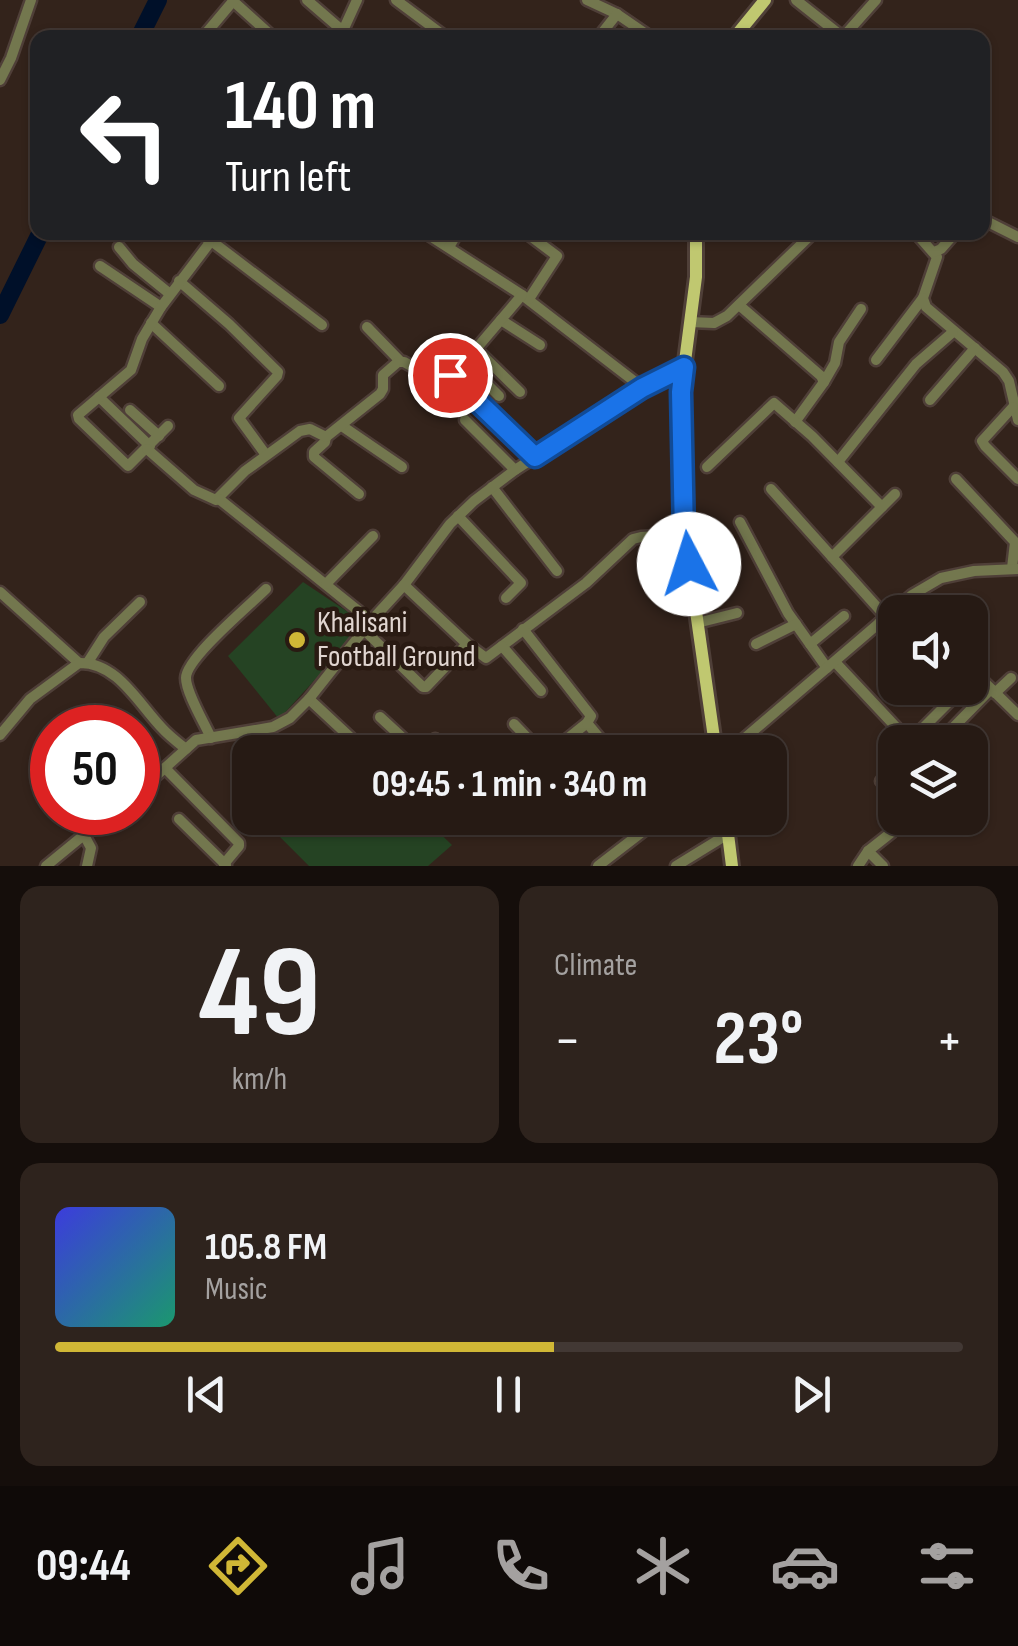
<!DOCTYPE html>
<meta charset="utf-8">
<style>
:root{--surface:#261a14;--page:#2e231d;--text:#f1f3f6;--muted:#a4a1a0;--line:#423834;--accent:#d0b736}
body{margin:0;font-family:"Sofia Sans Condensed",sans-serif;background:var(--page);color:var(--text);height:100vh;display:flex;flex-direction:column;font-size:38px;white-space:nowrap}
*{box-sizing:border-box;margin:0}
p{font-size:32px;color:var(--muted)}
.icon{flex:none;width:55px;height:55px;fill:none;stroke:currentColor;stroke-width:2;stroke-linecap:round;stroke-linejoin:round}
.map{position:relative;height:866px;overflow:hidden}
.side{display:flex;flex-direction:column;gap:20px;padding:20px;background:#150e0b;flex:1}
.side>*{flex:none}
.hud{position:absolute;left:30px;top:30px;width:960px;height:210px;border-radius:20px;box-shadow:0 2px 8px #0004,0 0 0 2px var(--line);background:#202124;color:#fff;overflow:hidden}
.buttons{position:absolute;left:878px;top:595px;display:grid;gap:20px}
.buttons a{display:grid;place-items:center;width:110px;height:110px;border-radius:20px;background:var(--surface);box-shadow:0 2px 8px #0004,0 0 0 2px var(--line);font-size:50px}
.speed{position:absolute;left:30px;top:705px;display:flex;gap:20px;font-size:50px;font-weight:700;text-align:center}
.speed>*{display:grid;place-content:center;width:130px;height:130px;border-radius:50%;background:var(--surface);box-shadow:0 2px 8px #0004,0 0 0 2px var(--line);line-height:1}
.speed .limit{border:15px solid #d22;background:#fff;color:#111}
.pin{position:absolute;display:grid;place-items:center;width:85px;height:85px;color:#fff;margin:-42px;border:5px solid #fff;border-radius:50%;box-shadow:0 2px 10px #0007}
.me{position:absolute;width:110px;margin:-55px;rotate:355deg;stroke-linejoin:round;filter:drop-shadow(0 0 8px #0008)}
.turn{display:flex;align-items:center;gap:35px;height:210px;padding:0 30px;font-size:45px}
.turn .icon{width:130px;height:130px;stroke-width:2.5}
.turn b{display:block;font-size:70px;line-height:85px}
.big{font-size:75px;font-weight:700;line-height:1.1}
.side .card{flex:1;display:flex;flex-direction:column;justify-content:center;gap:15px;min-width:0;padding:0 35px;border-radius:20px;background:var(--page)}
.side .dial{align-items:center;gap:0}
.dial b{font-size:130px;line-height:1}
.song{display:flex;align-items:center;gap:30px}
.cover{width:120px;height:120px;border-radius:15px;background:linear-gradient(135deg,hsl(240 70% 55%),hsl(160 70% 35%))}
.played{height:10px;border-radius:5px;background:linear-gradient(90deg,var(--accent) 55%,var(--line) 55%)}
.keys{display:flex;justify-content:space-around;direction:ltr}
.heat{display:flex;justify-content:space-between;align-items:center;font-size:55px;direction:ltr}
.side .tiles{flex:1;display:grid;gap:20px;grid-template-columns:1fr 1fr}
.card:last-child{grid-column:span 2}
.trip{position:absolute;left:232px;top:735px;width:555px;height:100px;border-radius:20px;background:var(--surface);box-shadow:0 2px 8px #0004,0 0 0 2px var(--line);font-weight:700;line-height:100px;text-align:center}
.tabs{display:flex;height:160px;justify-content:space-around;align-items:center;background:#0f0a08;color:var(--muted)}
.tabs .icon{width:70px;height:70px}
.tabs .on{color:var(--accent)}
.tabs b{font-size:45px;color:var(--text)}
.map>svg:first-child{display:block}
.green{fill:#254323}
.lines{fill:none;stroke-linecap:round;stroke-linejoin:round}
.river{stroke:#001029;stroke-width:18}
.minor-casing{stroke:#4f3f38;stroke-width:15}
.major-casing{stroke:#4f3f38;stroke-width:18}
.minor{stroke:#73774e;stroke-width:10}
.major{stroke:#c0c870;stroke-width:12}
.route-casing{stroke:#114b97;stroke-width:25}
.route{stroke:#1a73e8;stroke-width:18}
.poi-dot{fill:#d0b736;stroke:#291a12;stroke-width:4}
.labels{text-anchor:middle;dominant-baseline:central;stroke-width:9;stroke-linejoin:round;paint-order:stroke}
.poi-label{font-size:30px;fill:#e0d5d0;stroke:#291a12;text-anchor:start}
</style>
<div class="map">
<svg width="1018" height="866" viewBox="0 0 1018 866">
<rect width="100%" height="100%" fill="#33231b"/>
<g class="green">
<path d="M303,582L366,624L279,719L228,656Z"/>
<path d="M261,818H424L452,845L428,866H309Z"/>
</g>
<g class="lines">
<g class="river">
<path d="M139,38L158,0"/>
<path d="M0,315L41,232"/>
</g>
<defs>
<g id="minor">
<path d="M307,0L351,38"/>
<path d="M396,0L447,38"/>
<path d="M587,0L617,14L652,38"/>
<path d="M796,0L844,38"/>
<path d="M233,1L274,38"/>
<path d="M341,35L357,0"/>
<path d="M843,37L876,0"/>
<path d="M202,38L234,0"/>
<path d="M598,38L617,14"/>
<path d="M0,80L11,58L31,0"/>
<path d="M982,219L1018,237"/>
<path d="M424,232L522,295L643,388"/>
<path d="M525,232L557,256L529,299"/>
<path d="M915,232L937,257L923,298L926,307L1003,372L1009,381L1018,420"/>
<path d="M210,240L322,325"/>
<path d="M119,247L133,264L170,294"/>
<path d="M449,247L458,232"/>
<path d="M934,252L941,249L956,232"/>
<path d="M100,266L161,307"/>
<path d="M179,281L229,324L278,372L277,376L239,418L266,455"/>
<path d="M739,305L821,376L824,382L795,422"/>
<path d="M501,320L540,345"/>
<path d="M690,322L714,323L727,316L814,232"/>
<path d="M151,323L219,386"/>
<path d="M367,327L400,361"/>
<path d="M476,349L520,392"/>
<path d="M876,360L923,298"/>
<path d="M464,361L499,396"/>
<path d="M450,375L535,457"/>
<path d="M824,382L835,363L839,342L861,309"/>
<path d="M99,397L150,446"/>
<path d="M930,400L975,348"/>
<path d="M1013,407L982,441L985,446L1018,479"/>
<path d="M130,410L159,436"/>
<path d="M465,420L515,470"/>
<path d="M168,426L128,466L79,419L78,415L131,370L142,339L161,307L208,245L210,232"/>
<path d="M342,426L402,467"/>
<path d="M326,437L325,442L314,452V457L359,494"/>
<path d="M147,449L194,490L216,500L245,471L300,431L310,429L326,437L380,394L383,389V375L398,362H404L439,381L444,380L476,349L522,295"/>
<path d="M838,462L916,364L953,332"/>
<path d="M707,467L774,403L812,436L882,507"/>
<path d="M956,479L1015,542L1012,568"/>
<path d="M492,487L557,571"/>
<path d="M771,489L886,617"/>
<path d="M219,499L371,621"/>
<path d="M458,516L521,583L506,598"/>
<path d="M740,522L788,613L827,668"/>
<path d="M832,557L895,494"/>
<path d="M326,584L373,536"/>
<path d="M404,585L467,644L486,658L586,583L633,539L641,537L685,534"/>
<path d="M0,592L79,663"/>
<path d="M697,623L737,613"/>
<path d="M879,623L895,642"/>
<path d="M523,629L591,716L587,723L551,752"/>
<path d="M364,630L423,687H426L467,644"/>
<path d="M756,644L796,624"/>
<path d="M810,644L844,616"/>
<path d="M502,646L541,691"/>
<path d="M88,662L104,637L140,602"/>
<path d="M835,662L910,742"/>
<path d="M972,670L1018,715"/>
<path d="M995,693L1011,678"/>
<path d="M309,699L366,752"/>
<path d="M380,717L418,752"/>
<path d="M587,723L611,752"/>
<path d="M514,724L541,752"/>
<path d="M0,735L30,699L79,663C117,662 138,703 161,727C168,735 177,742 186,749"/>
<path d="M211,738C205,724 186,693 186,678C186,658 250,605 266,589"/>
<path d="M909,742L952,699"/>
<path d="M939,742L991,689"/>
<path d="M419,752L435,739"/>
<path d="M725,752L739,743L912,595L941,578L974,571L1018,569"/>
<path d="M895,766L881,781L895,796"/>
<path d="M165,768L239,843V846L224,864"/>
<path d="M138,792L196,740L273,727L290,718L309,699L371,621L404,585L450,524L474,501L515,470L643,388L684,367"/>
<path d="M179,819L226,865"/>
<path d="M84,835L91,848L87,866"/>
<path d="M868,851L883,866"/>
<path d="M46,866L112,812"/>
<path d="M598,866L646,829L648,824L644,818"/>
<path d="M676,866L728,834"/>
<path d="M858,866L868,851L892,832L895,818"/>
</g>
<g id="major">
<path d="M734,38L765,0"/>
<path d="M696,232V277L681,392L685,534L716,752"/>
<path d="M726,818L732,866"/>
</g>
</defs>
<use href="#minor" class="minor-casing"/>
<use href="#major" class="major-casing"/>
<use href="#minor" class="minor"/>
<use href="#major" class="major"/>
</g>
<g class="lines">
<defs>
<path id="route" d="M450,375L535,457L642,388L684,367L681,392L684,534L689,564"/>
</defs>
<use href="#route" class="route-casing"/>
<use href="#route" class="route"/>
</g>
<circle class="poi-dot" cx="297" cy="640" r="10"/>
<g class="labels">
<g class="poi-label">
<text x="317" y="623">Khalisani<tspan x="317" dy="34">Football Ground</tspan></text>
</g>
</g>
</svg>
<div class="buttons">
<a><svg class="icon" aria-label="sound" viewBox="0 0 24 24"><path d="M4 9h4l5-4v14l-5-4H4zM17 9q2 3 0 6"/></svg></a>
<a><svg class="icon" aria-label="layers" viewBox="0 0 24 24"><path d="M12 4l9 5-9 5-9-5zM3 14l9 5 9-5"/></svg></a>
</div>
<div class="speed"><div class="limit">50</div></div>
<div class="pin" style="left:450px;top:375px;background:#d93025"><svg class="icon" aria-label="arrive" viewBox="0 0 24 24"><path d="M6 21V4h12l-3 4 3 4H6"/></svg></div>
<svg class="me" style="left:689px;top:564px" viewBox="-20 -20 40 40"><circle r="19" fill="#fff"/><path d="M0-13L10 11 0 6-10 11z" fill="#1a73e8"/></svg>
<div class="trip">09:45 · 1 min · 340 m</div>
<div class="hud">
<div class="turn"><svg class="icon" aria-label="left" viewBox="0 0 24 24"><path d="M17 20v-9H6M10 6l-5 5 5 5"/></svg><div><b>140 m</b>Turn left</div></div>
</div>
</div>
<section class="side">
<div class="tiles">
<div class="card dial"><b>49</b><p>km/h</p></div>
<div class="card"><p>Climate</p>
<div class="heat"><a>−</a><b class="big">23°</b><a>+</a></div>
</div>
<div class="card">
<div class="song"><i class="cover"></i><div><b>105.8 FM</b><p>Music</p></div></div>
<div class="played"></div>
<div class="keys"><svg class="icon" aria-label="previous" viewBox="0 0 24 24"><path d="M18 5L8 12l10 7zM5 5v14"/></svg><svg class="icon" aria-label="pause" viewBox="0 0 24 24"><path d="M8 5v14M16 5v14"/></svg><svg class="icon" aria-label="next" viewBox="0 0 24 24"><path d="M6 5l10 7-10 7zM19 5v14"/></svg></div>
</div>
</div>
</section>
<nav class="tabs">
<b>09:44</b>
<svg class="icon on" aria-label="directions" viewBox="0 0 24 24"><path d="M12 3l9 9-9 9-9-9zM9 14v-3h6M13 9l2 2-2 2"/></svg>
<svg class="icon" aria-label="music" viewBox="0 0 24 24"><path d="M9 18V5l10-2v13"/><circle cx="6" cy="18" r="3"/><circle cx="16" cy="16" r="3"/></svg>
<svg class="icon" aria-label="phone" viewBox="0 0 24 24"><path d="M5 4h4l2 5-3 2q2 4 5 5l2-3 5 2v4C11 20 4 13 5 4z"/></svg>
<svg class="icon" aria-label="climate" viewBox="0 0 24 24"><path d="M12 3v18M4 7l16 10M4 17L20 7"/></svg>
<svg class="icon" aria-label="car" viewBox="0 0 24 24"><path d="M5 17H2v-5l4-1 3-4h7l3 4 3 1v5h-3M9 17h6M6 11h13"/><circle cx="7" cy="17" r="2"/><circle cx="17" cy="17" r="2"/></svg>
<svg class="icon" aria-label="filters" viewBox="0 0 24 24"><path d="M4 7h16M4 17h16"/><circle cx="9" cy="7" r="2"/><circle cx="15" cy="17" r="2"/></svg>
</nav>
